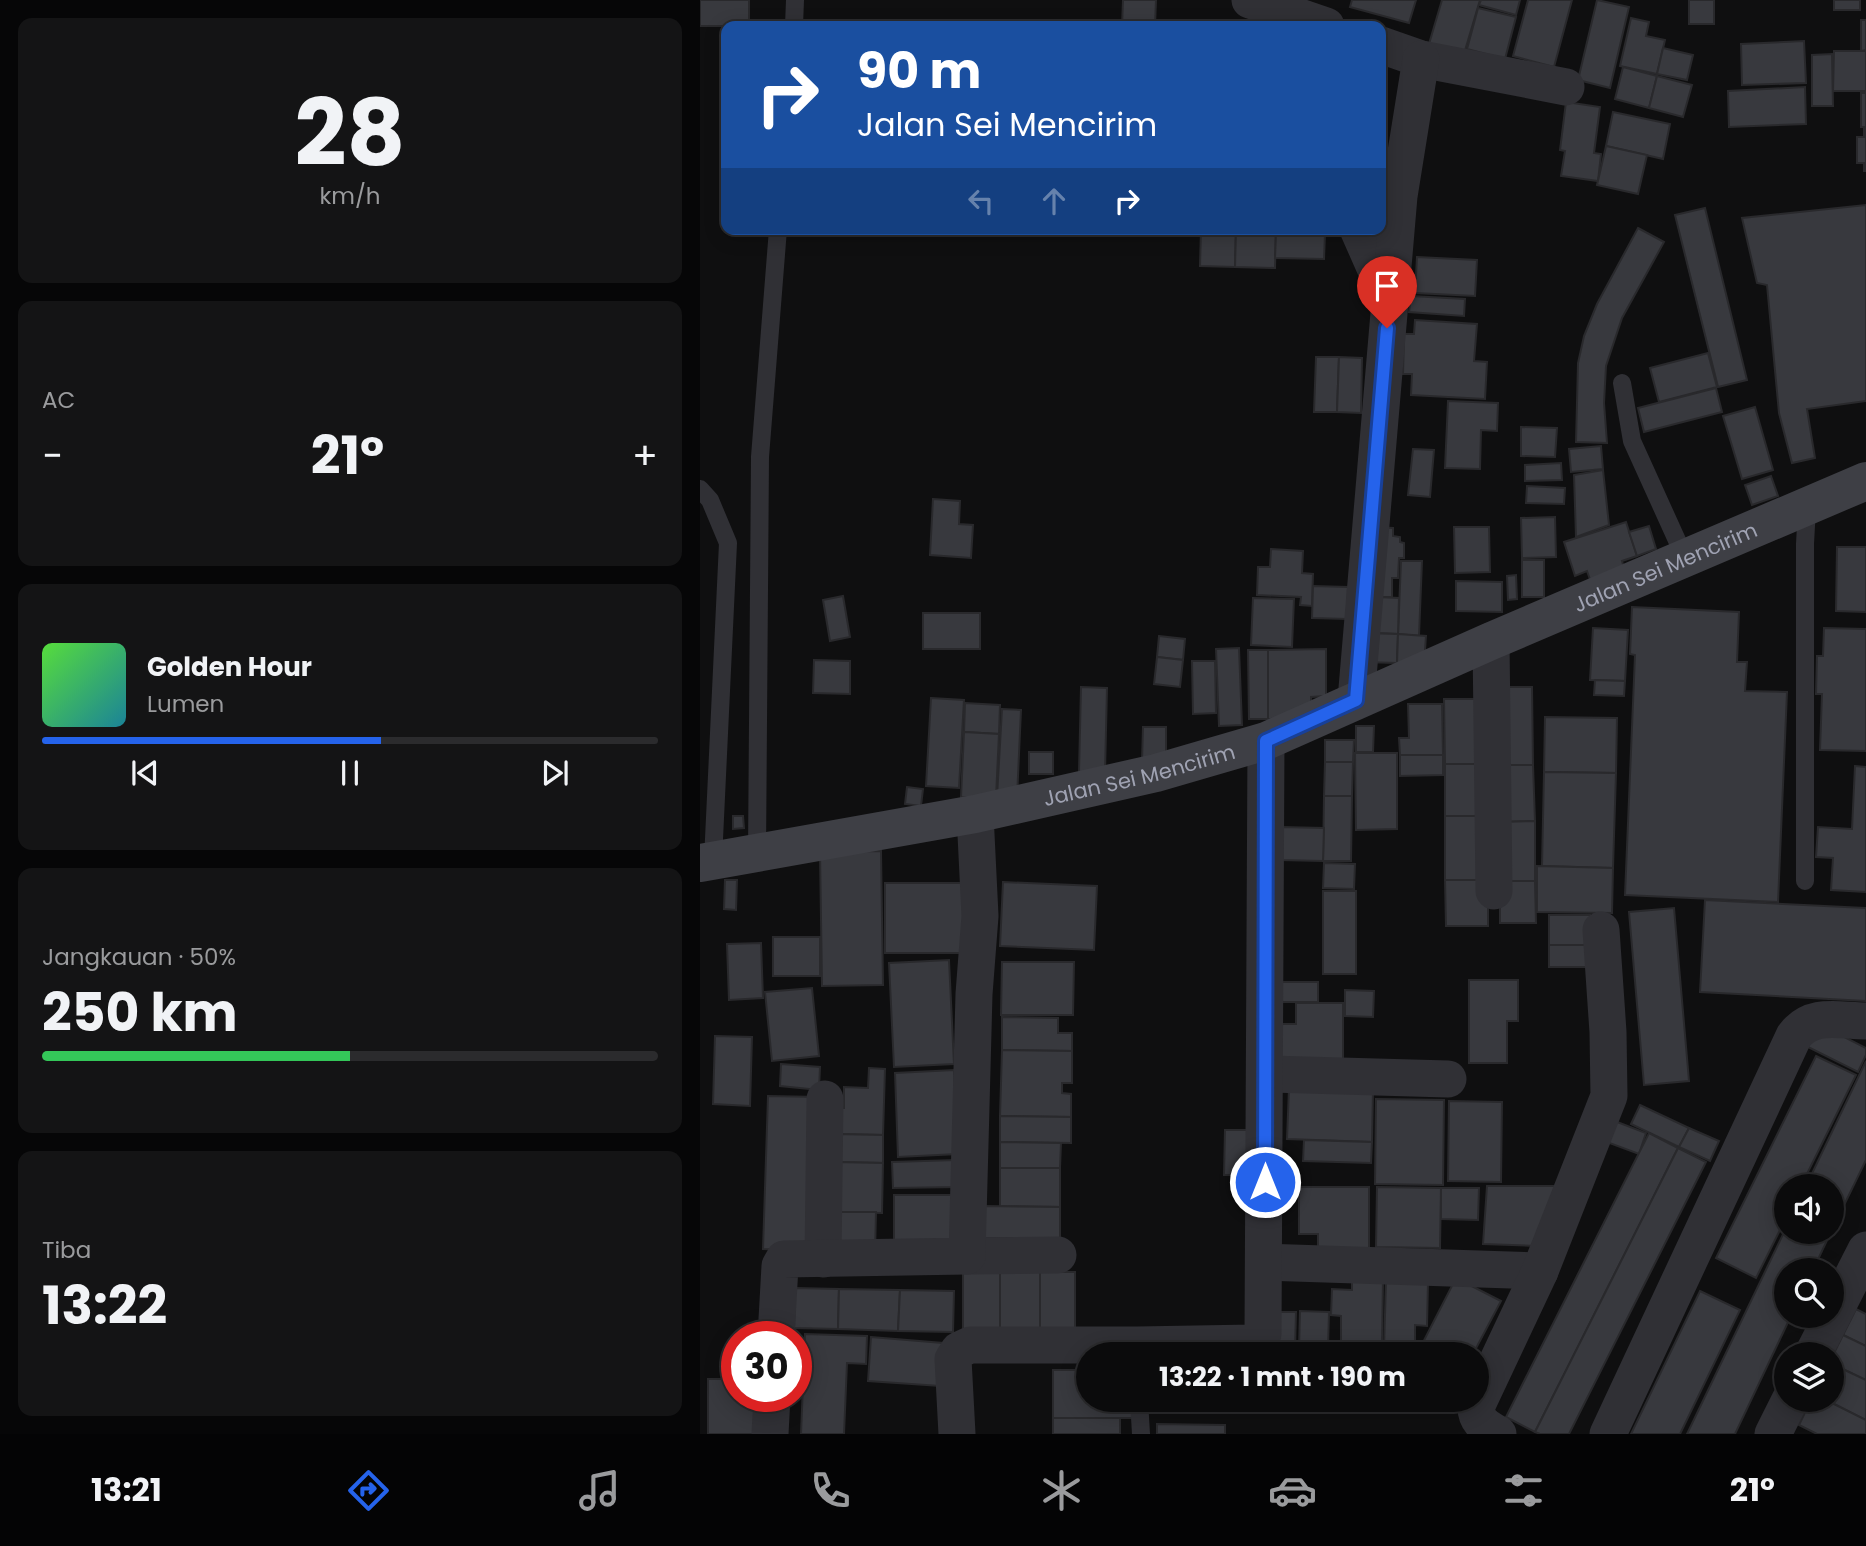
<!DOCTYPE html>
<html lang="id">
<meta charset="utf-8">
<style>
:root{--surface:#0b0b0c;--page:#141415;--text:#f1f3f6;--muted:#9a9b9d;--line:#2b2b2d;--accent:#2563eb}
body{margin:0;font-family:Poppins,sans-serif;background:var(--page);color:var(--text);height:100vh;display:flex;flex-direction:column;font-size:26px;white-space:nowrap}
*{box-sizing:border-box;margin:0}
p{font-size:23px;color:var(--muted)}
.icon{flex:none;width:38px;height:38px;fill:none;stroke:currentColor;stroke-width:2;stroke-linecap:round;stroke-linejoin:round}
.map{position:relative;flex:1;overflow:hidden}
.drawer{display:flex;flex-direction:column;gap:18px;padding:18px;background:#060607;width:700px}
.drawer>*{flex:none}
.guide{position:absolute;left:21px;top:21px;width:665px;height:214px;border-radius:14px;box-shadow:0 4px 18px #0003,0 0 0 2px var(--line);background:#1a4fa0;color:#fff;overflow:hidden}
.controls{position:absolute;left:1074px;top:1174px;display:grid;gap:14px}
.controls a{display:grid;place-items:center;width:70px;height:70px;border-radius:50%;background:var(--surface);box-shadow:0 4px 18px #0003,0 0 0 2px var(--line);font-size:35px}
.speed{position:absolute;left:21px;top:1321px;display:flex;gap:14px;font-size:35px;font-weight:700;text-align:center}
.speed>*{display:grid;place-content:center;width:91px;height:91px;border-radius:50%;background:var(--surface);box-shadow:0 4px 18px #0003,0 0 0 2px var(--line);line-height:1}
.speed .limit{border:10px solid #d22;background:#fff;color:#111}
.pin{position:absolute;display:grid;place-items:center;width:60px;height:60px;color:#fff;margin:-72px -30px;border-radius:50% 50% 50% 0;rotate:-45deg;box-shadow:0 0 7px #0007}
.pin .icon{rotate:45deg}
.me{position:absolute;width:77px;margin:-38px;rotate:0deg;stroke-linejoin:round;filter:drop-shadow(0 0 5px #0008)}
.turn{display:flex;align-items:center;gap:24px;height:147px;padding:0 21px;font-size:32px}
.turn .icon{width:91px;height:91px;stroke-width:2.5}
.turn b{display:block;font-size:49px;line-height:60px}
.lanes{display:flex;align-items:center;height:66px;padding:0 21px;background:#0003;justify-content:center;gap:35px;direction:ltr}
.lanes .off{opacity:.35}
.big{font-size:52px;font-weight:700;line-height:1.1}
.drawer .widget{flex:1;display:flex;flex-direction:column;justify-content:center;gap:10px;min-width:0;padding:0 24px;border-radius:14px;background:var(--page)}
.drawer .dial{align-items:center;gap:0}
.dial b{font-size:91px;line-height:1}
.song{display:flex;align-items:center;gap:21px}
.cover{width:84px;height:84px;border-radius:10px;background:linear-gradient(135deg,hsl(110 70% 55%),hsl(190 70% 35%))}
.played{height:7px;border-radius:4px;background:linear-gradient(90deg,var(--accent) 55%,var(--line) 55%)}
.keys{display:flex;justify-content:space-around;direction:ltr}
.heat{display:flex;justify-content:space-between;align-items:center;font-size:38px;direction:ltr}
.charge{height:10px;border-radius:5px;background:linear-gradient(90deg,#34c759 50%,var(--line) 0)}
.trip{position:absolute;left:376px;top:1342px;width:413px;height:70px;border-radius:35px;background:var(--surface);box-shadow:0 4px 18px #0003,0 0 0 2px var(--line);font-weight:700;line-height:70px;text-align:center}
.tab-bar{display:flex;height:112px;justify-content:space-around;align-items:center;background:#040405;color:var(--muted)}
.tab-bar .icon{width:49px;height:49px}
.tab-bar .active{color:var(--accent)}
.tab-bar b{font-size:32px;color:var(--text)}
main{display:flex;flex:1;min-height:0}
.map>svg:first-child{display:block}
.building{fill:#38393e;stroke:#29292c;stroke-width:2}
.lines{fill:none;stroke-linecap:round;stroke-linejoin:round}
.lane{stroke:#303035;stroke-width:18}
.street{stroke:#303035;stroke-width:37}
.secondary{stroke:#3e3f45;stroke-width:38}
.route-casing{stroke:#184099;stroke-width:18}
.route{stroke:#2563eb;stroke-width:12}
.labels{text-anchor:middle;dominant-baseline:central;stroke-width:7;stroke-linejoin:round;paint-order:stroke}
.street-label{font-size:21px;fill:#9fa2b2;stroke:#0a0a0b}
</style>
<main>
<section class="drawer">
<div class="widget dial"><b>28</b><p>km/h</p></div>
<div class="widget"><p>AC</p>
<div class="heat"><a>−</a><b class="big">21°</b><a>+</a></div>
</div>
<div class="widget">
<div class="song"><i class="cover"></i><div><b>Golden Hour</b><p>Lumen</p></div></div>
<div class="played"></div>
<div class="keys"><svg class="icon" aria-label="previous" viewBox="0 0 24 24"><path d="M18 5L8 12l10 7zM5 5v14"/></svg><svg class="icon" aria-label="pause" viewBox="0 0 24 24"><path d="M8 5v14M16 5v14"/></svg><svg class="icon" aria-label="next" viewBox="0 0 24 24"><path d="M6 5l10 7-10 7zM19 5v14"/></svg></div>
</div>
<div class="widget"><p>Jangkauan · 50%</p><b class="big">250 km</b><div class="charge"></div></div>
<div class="widget"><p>Tiba</p><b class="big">13:22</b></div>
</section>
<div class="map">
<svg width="1166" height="1434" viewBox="0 0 1166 1434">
<rect width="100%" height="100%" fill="#0f0f10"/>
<g class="building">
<rect x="0" y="0" width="49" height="26"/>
<path d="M423,0H456L455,26H422Z"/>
<path d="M652,0H716L709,23L650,7Z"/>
<path d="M742,0H780L761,64L726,54Z"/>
<path d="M781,0H820L816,15L779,5Z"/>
<path d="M828,0H872L854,67L813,56Z"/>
<path d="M897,0L929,7L910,88L878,80Z"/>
<rect x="989" y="0" width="25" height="24"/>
<rect x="1134" y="0" width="26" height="10"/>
<path d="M778,8L816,17L805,59L767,49Z"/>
<path d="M931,18L949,22L946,36L965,40L957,74L920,66Z"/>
<path d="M1161,20H1166V50L1161,51Z"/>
<path d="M1104,41L1106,83L1042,85L1041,44Z"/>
<path d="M963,48L993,55L987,80L957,74Z"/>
<path d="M1134,51H1166V91H1133Z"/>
<path d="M1132,54L1133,106H1112V55Z"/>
<path d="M923,67L957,76L949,108L915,99Z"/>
<path d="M957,76L992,85L983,117L949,108Z"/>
<path d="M1105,87L1106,124L1029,127L1028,91Z"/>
<rect x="1161" y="93" width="5" height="34"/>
<path d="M866,102L900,107L894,153L901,154L898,181L861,176L865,151L860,150Z"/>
<path d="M913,112L970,124L963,159L906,146Z"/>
<path d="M1164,129H1166V171H1164V163H1157V137H1164Z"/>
<path d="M906,146L947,155L938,194L897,185Z"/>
<path d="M1166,205V401L1107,409L1115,458L1092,463L1079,413L1067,285L1057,283L1042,218Z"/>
<path d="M1005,208L1047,380L1018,387L975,215Z"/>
<path d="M938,228L964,242L922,318L906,366L904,403L907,443L876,442L878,363L884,336L897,304Z"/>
<path d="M501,229H536L535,267L500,266Z"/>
<path d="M536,229H576L575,268L535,267Z"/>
<path d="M576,232L625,234L624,259L575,258Z"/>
<path d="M717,257L777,260L775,296L715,293Z"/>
<path d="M711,296L765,299L764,316L709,312Z"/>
<path d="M715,320L777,324L774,361L787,362L785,399L711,395L712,374H703L704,334H714Z"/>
<path d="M1008,353L1017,387L959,402L950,368Z"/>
<path d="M616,357H639L637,412H614Z"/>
<path d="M639,357L662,358L661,413L637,412Z"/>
<path d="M1016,388L1022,412L944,432L938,408Z"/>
<path d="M748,401L798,403L797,431L781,430L780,469L745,468Z"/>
<path d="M1055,407L1073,470L1042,479L1023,416Z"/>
<path d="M821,427L857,428L855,457L821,456Z"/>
<path d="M901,446L903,469L871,472L869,449Z"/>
<path d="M713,449L734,450L730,497L708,495Z"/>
<path d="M861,463L862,480L825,481V465Z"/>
<path d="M903,470L909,525L876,537L874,475Z"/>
<path d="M1071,476L1078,496L1052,505L1045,485Z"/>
<path d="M827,486L865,488L864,504L826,503Z"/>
<path d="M233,499L260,501L259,524L273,525L271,558L230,555Z"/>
<path d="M855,517L856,557L822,558L821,518Z"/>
<path d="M926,522L937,556L922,561L926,575L892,585L887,571L875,576L864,542Z"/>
<path d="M949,526L956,549L937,556L929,532Z"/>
<path d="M672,527L693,528V536L700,537V542L704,543V558H699L698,578H692V597H669Z"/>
<path d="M754,527H789L790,572L755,573Z"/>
<path d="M1137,547H1166V612L1136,611Z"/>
<path d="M571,549L603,551L602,573L613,574L612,606L600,605L601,597L557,595L558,567H570Z"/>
<rect x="822" y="560" width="22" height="37"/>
<path d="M701,561H722L719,636L698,634Z"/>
<path d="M816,575L817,599L808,600L807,576Z"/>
<path d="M756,581L802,582V612L756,611Z"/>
<path d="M613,586L648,587L647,619L612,618Z"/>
<path d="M143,596L150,637L130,641L123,600Z"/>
<path d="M677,597L699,598L698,634L675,633Z"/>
<path d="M553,598L594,599L592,647L551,645Z"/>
<path d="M932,607L1039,612L1037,662H1047L1045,691L1087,692L1078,902L925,895L935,655L930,654Z"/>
<rect x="223" y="613" width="57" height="36"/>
<path d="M893,628L928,630L925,681L890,680Z"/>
<path d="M1124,628L1166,629V751L1120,750L1122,694H1116L1117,656H1123Z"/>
<path d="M664,633L698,634L697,663L663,662Z"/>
<path d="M698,634L726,636L724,664L697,663Z"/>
<path d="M459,636L485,639L483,660L457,657Z"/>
<path d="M539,648L542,725L519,726L516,649Z"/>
<path d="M626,649V696L611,697V718L568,719V650Z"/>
<path d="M548,650H568V719H549Z"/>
<path d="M457,657L483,660L480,687L454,684Z"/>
<path d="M114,660L150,661V694L113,693Z"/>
<path d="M492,661H515L516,713L493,714Z"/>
<path d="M895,680L925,681L924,696L894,695Z"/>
<path d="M381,687L407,688L405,773L379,772Z"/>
<path d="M797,687H832L833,765H798Z"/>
<path d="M231,698L264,700L259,788L226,786Z"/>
<path d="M744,699H787V764H745Z"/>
<path d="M265,703L300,705L299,734L264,732Z"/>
<path d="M708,704H742L743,755H700L699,738H709Z"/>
<path d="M302,709L321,710L317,798L297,797Z"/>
<path d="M845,717L917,718L916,773L844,772Z"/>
<path d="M656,726H674L673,752H656Z"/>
<path d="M443,727H466V761H442Z"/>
<path d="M264,732L299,734L296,798L261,797Z"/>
<path d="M625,740H654L653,762H625Z"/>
<rect x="329" y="752" width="24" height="22"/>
<path d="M655,753H697V829L656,830Z"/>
<path d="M700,755H743V775L700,776Z"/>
<path d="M625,762H653L652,796H624Z"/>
<rect x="745" y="764" width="42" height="52"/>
<path d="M798,765H833L835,821L799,822Z"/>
<path d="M1155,766L1166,767V892L1131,890L1133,858L1116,857L1118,827L1152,829Z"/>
<path d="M844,772L916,773L913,868L842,866Z"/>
<path d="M207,787L223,789L221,806L205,804Z"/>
<path d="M624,796H652L651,861H623Z"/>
<path d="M33,816H43L44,828L33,829Z"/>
<path d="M745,816H787L788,880H745Z"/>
<path d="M835,821V881H800L799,822Z"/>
<path d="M581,827L624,828L623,861L580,860Z"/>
<path d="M181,851L183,985L122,986L120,852Z"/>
<path d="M624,863L655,864L654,889L623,888Z"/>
<path d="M837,866L913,868L912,913L837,912Z"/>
<path d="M25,880H37L36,910L24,909Z"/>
<path d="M745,880H788V926H746Z"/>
<path d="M800,881H835L836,923H800Z"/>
<path d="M303,882L397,886L394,950L300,946Z"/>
<rect x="185" y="883" width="89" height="70"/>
<rect x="623" y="891" width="33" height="83"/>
<path d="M1005,900L1166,908V1001L1000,992Z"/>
<path d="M974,908L989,1081L944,1085L929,912Z"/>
<rect x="849" y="915" width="41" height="30"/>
<rect x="73" y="937" width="47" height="39"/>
<path d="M61,943L63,998L29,1000L27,944Z"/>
<rect x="849" y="945" width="41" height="22"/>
<path d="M249,960L254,1064L194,1067L189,963Z"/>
<path d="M302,962H374L373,1015H301Z"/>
<path d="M769,980H818V1021H807V1063H769Z"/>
<rect x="579" y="982" width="39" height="20"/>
<path d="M112,988L119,1056L72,1061L65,992Z"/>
<path d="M645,990L674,991L673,1017L645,1016Z"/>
<path d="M596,1003H643V1068H577V1024H596Z"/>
<path d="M302,1017L358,1018V1033H372V1051L302,1050Z"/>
<path d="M1117,1023L1166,1048V1055L1158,1072L1106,1046Z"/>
<path d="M15,1036L52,1037L50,1106L13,1104Z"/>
<path d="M302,1050L372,1051V1083H362V1093L371,1094V1117L300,1116Z"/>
<path d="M1116,1056L1156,1075L1101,1186H1087V1216L1056,1278L1016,1258Z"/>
<path d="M1166,1061V1160L1132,1230V1186H1106Z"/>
<path d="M81,1064L120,1067L119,1090L80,1086Z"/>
<path d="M169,1068L185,1069L183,1135L135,1134L136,1108H144V1087L168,1088Z"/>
<path d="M254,1070L258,1154L198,1157L195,1073Z"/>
<path d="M589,1088L673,1090L672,1142L587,1139Z"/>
<path d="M68,1096L120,1097L115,1251L63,1249Z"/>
<path d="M676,1099L744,1100L743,1185L675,1184Z"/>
<path d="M749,1101L802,1102L801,1182L748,1181Z"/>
<path d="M940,1105L989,1128L979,1147L931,1124Z"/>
<path d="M300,1116L371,1117V1143L300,1142Z"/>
<path d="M912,1120L946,1133L939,1154L904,1141Z"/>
<path d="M989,1128L1019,1141L1010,1161L979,1147Z"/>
<path d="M525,1130H560L559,1175H524Z"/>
<path d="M949,1133L978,1148L835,1432L806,1417Z"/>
<path d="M135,1134L183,1135V1163L135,1162Z"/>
<path d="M604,1140L672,1142L671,1163L603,1161Z"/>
<path d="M300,1142L361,1143L360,1168H300Z"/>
<path d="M978,1148L1006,1162L869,1434H840L835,1432Z"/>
<path d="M256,1160L258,1187L193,1188L192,1162Z"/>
<path d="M135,1162L183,1163L182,1213L134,1212Z"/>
<path d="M300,1168H360V1207L300,1206Z"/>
<path d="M787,1186H865L836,1246L783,1244Z"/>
<path d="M599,1187H669V1248H618V1234H599Z"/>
<path d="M677,1187L741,1188L740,1248L676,1247Z"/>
<path d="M741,1188H779L778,1220L741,1219Z"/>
<rect x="194" y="1195" width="60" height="45"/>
<path d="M284,1206L360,1207V1239L284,1238Z"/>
<path d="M134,1212H176L175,1254L133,1253Z"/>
<path d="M1087,1226V1232H1131L1113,1270H1087V1316H1091L1035,1434H987Z"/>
<path d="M263,1271H300V1334L263,1333Z"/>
<path d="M300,1271L340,1272V1334H300Z"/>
<rect x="340" y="1272" width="35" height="62"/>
<path d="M652,1278H683L682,1344L641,1343V1316L631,1315L632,1289L652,1290Z"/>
<path d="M756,1278L801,1301L773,1354H717Z"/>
<path d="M686,1281L728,1282L727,1326L715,1325V1349L684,1348Z"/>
<path d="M95,1288L139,1289L138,1329L94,1328Z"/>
<path d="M139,1289L200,1290L198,1331L138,1329Z"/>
<path d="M200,1290L254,1291L253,1332L198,1331Z"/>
<path d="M1000,1291L1040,1310L980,1434H931Z"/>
<path d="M1156,1309L1166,1314V1346L1143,1335Z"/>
<path d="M600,1311L629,1312L628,1349H599Z"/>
<path d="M576,1312H596L595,1350L575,1349Z"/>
<path d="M105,1334L167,1336L166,1364L147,1363L144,1434H101Z"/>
<path d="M1143,1335L1166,1346V1380L1132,1364V1357Z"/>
<path d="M171,1337L243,1343L240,1386L168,1381Z"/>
<path d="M1132,1364L1166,1380V1420L1126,1400H1132Z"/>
<path d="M353,1370H388V1400H433V1418H353Z"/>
<path d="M8,1379H37V1396H58L57,1434H8Z"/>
<path d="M723,1400H750L745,1411Z"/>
<path d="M1111,1400H1126L1166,1420V1434H1117L1099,1425Z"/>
<rect x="353" y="1418" width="67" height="16"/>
<path d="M457,1424L525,1425V1434H457Z"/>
</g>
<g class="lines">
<g class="lane">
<path d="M94,26L95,0"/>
<path d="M922,383L932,441L985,558"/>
<path d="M0,489L10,500L28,543L13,860"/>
<path d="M57,854L60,457L78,229"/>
<path d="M1105,881V544L1107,507"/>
<path d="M439,1400L441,1434"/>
</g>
<g class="street">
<path d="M550,0L626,26"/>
<path d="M681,45L721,59L866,87"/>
<path d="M658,229L688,297"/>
<path d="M791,641L794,891"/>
<path d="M656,700L699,196L721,59"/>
<path d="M566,1074L748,1079"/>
<path d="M267,1256L358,1255"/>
<path d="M123,1259L125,1099"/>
<path d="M565,1262L840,1271"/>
<path d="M76,1337L80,1266L84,1259L267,1256L274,994L280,916L275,814"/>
<path d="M1113,1354L1166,1250"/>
<path d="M70,1434L72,1396"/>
<path d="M257,1434L253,1359L259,1350L270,1345H437L553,1343L560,1341L563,1334L566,741"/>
<path d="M798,1434C787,1428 776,1422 776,1407L840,1271L909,1096L908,1032L901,930"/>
<path d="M908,1434L1094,1036C1112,1012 1139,1021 1166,1021"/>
<path d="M1073,1434L1090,1400"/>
</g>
<path class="secondary" id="s1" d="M0,863L275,814L456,773L566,741L791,641L1166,481"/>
</g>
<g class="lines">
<defs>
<path id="route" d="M565,1182L566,741L656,700L687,328"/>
</defs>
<use href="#route" class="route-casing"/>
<use href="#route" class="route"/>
</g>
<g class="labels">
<g class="street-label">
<text stroke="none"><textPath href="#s1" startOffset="1015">Jalan Sei Mencirim</textPath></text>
<text stroke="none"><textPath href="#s1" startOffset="448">Jalan Sei Mencirim</textPath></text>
</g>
</g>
</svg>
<div class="controls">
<a><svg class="icon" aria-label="sound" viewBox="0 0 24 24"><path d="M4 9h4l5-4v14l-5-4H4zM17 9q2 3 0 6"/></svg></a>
<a><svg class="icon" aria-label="search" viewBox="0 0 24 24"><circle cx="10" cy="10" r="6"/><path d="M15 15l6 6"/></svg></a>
<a><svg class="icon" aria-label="layers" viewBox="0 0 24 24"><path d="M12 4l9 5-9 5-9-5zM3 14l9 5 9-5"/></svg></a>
</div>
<div class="speed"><div class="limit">30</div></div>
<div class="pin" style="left:687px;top:328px;background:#d93025"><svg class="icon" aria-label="arrive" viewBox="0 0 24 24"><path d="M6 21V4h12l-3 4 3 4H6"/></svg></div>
<svg class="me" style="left:565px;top:1182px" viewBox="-20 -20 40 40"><circle r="17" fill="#2563eb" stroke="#fff" stroke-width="3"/><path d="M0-11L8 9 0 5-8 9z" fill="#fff"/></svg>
<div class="trip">13:22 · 1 mnt · 190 m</div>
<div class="guide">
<div class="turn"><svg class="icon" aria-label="right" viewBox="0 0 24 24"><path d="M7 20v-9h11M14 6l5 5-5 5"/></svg><div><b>90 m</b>Jalan Sei Mencirim</div></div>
<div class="lanes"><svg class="icon off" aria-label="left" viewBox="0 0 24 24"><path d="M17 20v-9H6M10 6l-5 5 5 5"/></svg><svg class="icon off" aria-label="ahead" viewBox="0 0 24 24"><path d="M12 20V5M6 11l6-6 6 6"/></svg><svg class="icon" aria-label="right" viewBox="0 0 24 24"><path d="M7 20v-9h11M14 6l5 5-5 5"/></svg></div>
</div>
</div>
</main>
<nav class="tab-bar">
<b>13:21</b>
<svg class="icon active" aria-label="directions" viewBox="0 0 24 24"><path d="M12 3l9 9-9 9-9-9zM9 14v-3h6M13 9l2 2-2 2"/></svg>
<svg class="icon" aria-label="music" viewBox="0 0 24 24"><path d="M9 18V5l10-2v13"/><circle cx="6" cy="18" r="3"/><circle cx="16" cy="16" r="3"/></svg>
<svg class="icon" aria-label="phone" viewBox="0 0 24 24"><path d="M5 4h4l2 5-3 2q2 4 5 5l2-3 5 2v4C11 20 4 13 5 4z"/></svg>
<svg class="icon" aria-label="climate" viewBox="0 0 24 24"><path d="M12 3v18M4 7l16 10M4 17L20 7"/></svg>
<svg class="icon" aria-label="car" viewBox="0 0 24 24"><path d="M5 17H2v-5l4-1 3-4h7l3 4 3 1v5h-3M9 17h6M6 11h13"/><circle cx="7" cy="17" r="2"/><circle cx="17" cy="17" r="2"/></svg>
<svg class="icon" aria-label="filters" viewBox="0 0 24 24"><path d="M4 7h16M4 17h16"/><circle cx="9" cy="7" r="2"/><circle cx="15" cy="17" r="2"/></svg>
<b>21°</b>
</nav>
